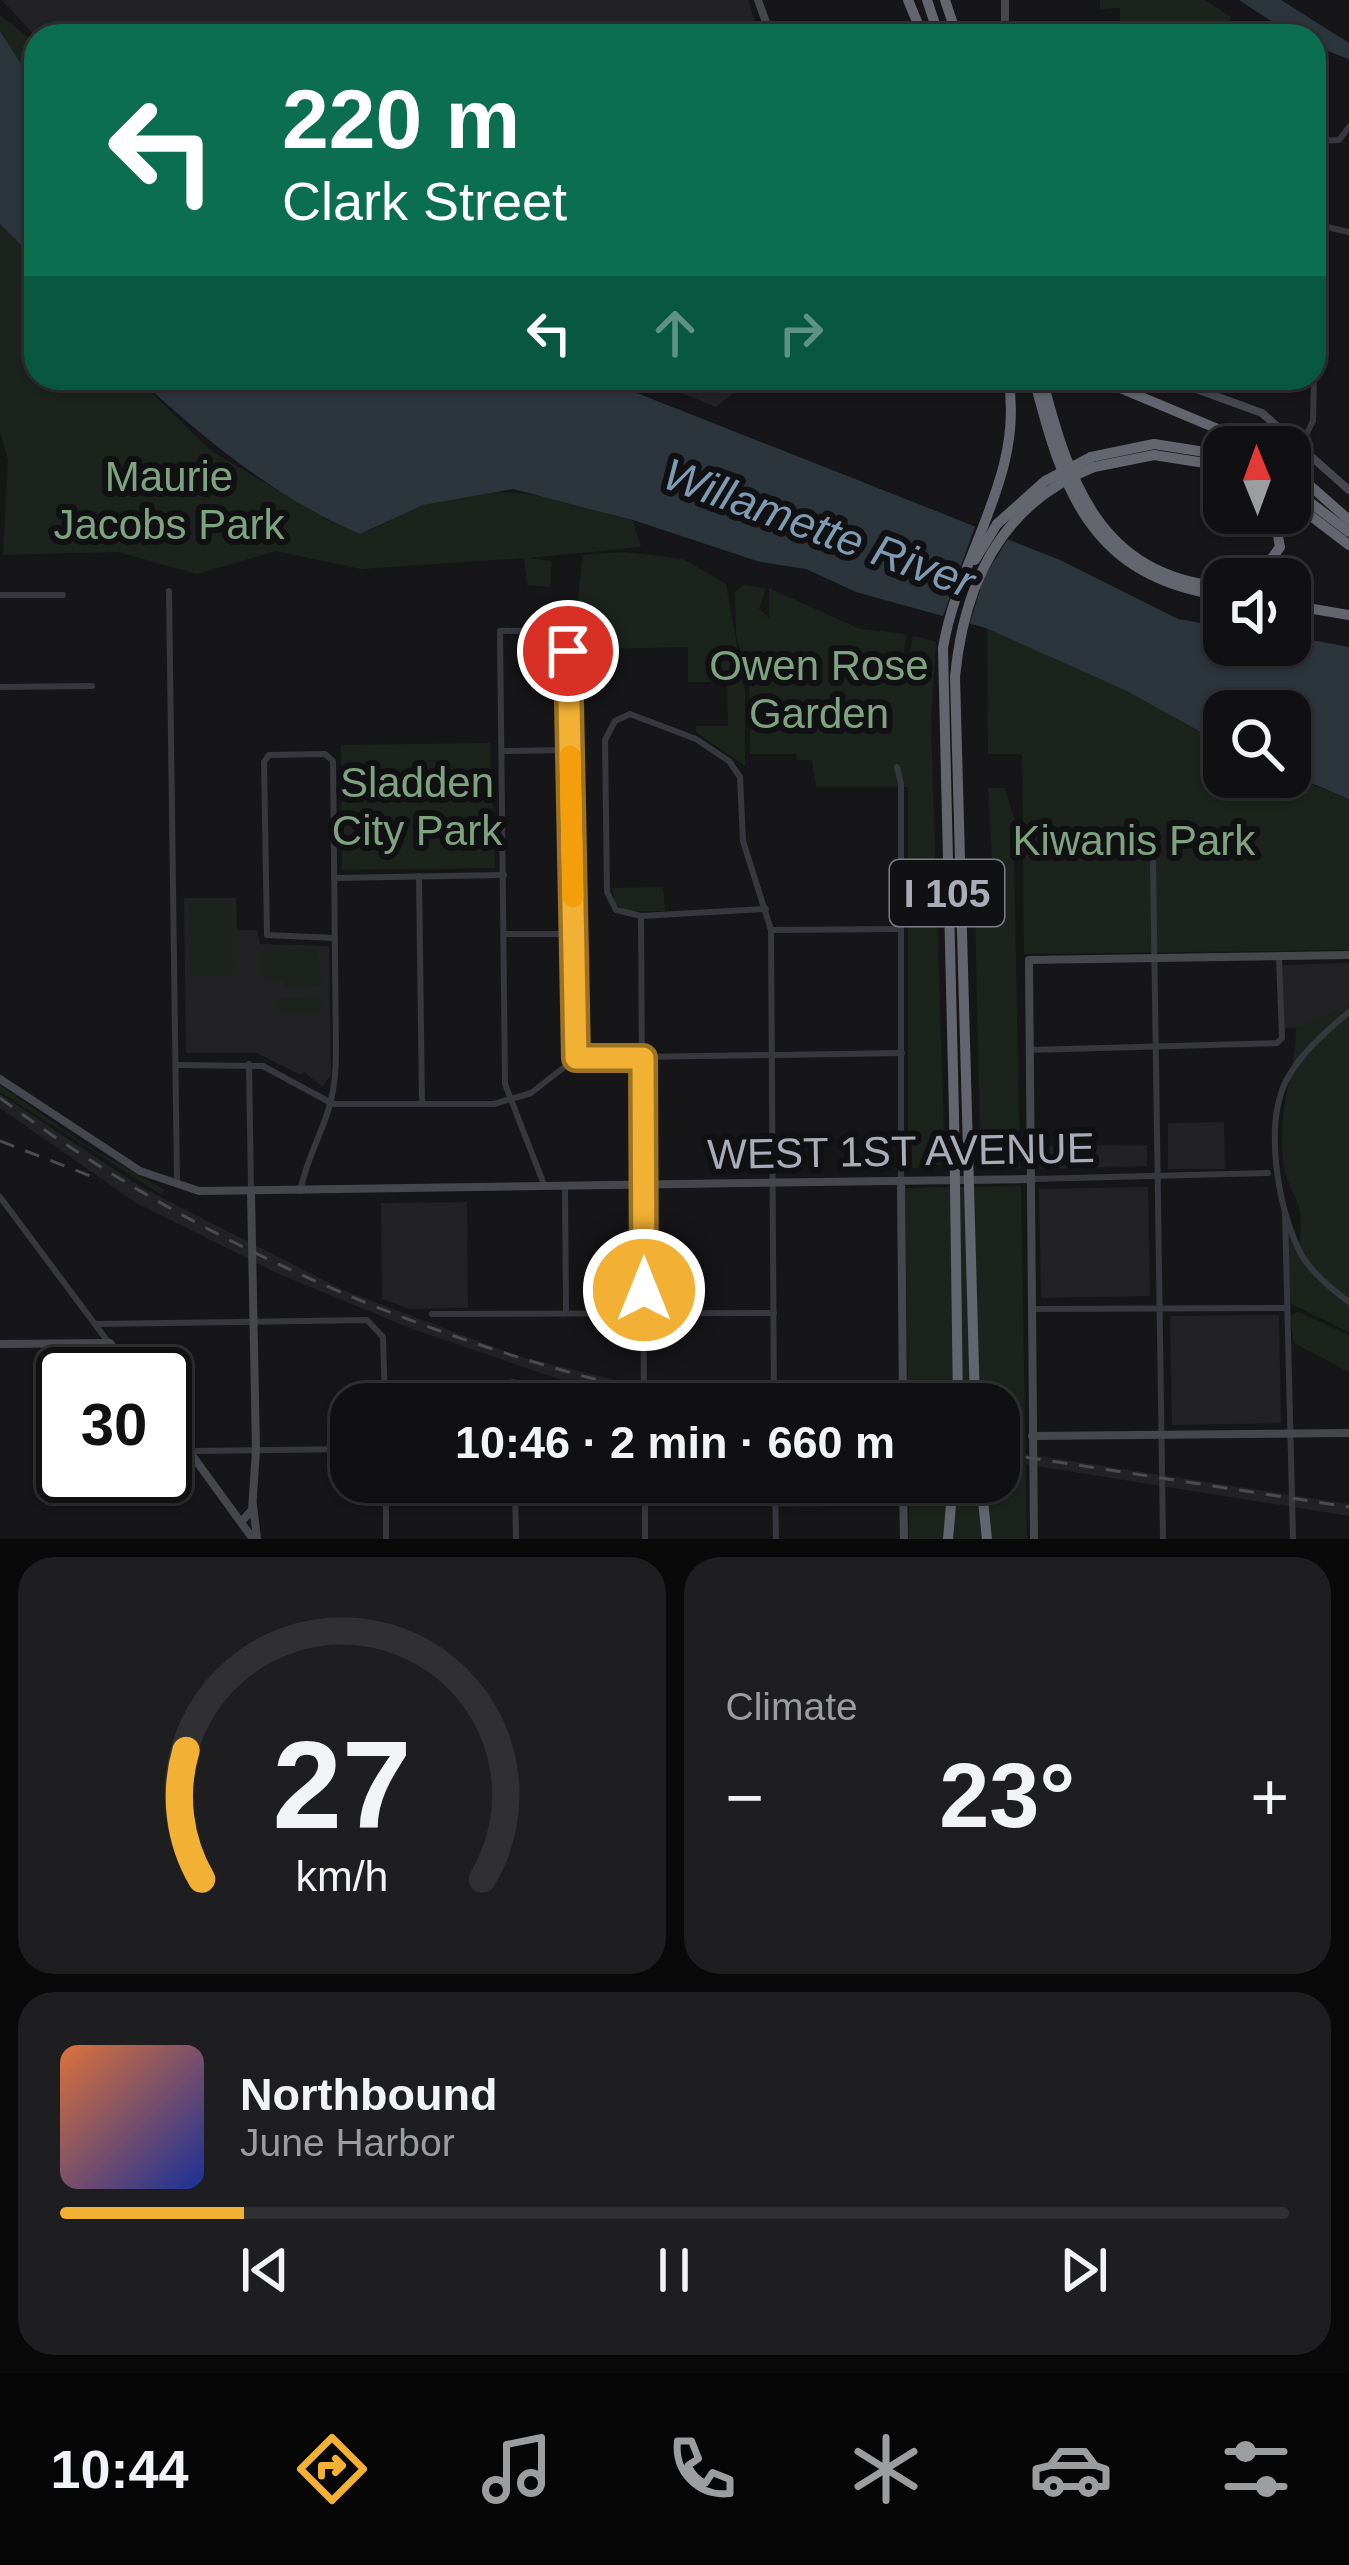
<!DOCTYPE html>
<meta charset="utf-8">
<style>
:root{--surface:#101012;--page:#1e1e20;--text:#f1f3f6;--muted:#9c9d9f;--line:#303032;--accent:#f2b134}
body{margin:0;font-family:Helvetica,sans-serif;background:var(--page);color:var(--text);height:100vh;display:flex;flex-direction:column;font-size:45px;white-space:nowrap}
*{box-sizing:border-box;margin:0}
p{font-size:39px;color:var(--muted)}
.icon{flex:none;width:66px;height:66px;fill:none;stroke:currentColor;stroke-width:2;stroke-linecap:round;stroke-linejoin:round}
.map{position:relative;height:1539px;overflow:hidden}
.drawer{display:flex;flex-direction:column;gap:18px;padding:18px;background:#09090a;flex:1}
.drawer>*{flex:none}
.guide{position:absolute;left:24px;top:24px;width:1302px;height:366px;border-radius:36px;box-shadow:0 3px 9px #0004,0 0 0 3px var(--line);background:#0b6e4f;color:#fff;overflow:hidden}
.needle{width:78px;rotate:359deg}
.tools{position:absolute;left:1203px;top:426px;display:grid;gap:24px}
.tools a{display:grid;place-items:center;width:108px;height:108px;border-radius:24px;background:var(--surface);box-shadow:0 3px 9px #0004,0 0 0 3px var(--line);font-size:60px}
.speed{position:absolute;left:36px;top:1347px;display:flex;gap:24px;font-size:60px;font-weight:700;text-align:center}
.speed>*{display:grid;place-content:center;width:156px;height:156px;border-radius:50%;background:var(--surface);box-shadow:0 3px 9px #0004,0 0 0 3px var(--line);line-height:1}
.speed .limit{border:6px solid #111;border-radius:18px;background:#fff;color:#111}
.pin{position:absolute;display:grid;place-items:center;width:102px;height:102px;color:#fff;margin:-51px;border:6px solid #fff;border-radius:50%;box-shadow:0 3px 12px #0007}
.me{position:absolute;width:132px;margin:-66px;rotate:0deg;stroke-linejoin:round;filter:drop-shadow(0 0 9px #0008)}
.turn{display:flex;align-items:center;gap:42px;height:252px;padding:0 60px;font-size:54px}
.turn .icon{width:156px;height:156px;stroke-width:2.5}
.turn b{display:block;font-size:84px;line-height:102px}
.lanes{display:flex;align-items:center;height:114px;padding:0 60px;background:#0003;justify-content:center;gap:60px;direction:ltr}
.lanes .off{opacity:.35}
.big{font-size:90px;font-weight:600;line-height:1.1}
.drawer .widget{flex:1;display:flex;flex-direction:column;justify-content:center;gap:18px;min-width:0;padding:0 42px;border-radius:36px;background:var(--page)}
.drawer .dial{align-items:center;gap:0}
.dial svg{height:312px;overflow:visible;fill:none;stroke:var(--line);stroke-width:7;stroke-linecap:round;text-anchor:middle}
.dial text{fill:var(--text);stroke:none}
.song{display:flex;align-items:center;gap:36px}
.cover{width:144px;height:144px;border-radius:18px;background:linear-gradient(135deg,hsl(20 70% 55%),hsl(230 70% 35%))}
.played{height:12px;border-radius:6px;background:linear-gradient(90deg,var(--accent) 15%,var(--line) 15%)}
.keys{display:flex;justify-content:space-around;direction:ltr}
.heat{display:flex;justify-content:space-between;align-items:center;font-size:66px;direction:ltr}
.drawer .tiles{flex:1;display:grid;gap:18px;grid-template-columns:1fr 1fr}
.widget:last-child{grid-column:span 2}
.trip{position:absolute;left:330px;top:1383px;width:690px;height:120px;border-radius:36px;background:var(--surface);box-shadow:0 3px 9px #0004,0 0 0 3px var(--line);font-weight:600;line-height:120px;text-align:center}
.menu{display:flex;height:192px;justify-content:space-around;align-items:center;background:#060607;color:var(--muted)}
.menu .icon{width:84px;height:84px}
.menu .selected{color:var(--accent)}
.menu b{font-size:54px;color:var(--text)}
.map>svg:first-child{display:block}
.built{fill:#222225}
.green{fill:#1c231d}
.water{fill:#2c353c}
.pier{fill:#161618}
.lines{fill:none;stroke-linecap:round;stroke-linejoin:round}
.street{stroke:#37383d;stroke-width:6}
.secondary{stroke:#45474d;stroke-width:8}
.highway{stroke:#63666e;stroke-width:10}
.rail{stroke:#4a4c52;stroke-width:3;stroke-dasharray:15 12;stroke-linecap:butt}
.highway-bridge{stroke:#63666e;stroke-width:10}
.route-casing{stroke:#9d7322;stroke-width:30}
.route{stroke:#f2b134;stroke-width:21}
.slow{stroke:#f59e0b;stroke-width:21}
.labels{text-anchor:middle;dominant-baseline:central;stroke-width:12;stroke-linejoin:round;paint-order:stroke}
.shield{fill:#111113;stroke:#7b7e86;stroke-width:3}
.shield-label{font-size:39px;font-weight:bold;fill:#a8adb8}
.park-label{font-size:42px;fill:#7fa381;stroke:#111113}
.street-label{font-size:42px;fill:#a8adb8;stroke:#111113}
.water-label{font-size:45px;font-style:italic;fill:#7f9bb3;stroke:#111113}
</style>
<div class="map">
<svg width="1349" height="1539" viewBox="0 0 1349 1539">
<rect width="100%" height="100%" fill="#161618"/>
<g class="built">
<path d="M2,0H748L760,36L36,37Z"/>
<path d="M644,378H752L716,407Z"/>
<path d="M184,898H236L237,930H257L260,944L329,946L331,1075L322,1087L304,1072L301,1075L257,1053H186Z"/>
<path d="M1349,963V1005L1305,1027L1284,1028L1282,965Z"/>
<path d="M0,1094L141,1187L343,1290L518,1356L713,1404H662L562,1380L412,1329L279,1274L136,1203L0,1108Z"/>
<path d="M1224,1122L1225,1169H1168V1123Z"/>
<path d="M1147,1145V1166L1039,1169V1146Z"/>
<path d="M1148,1187L1150,1296L1041,1298L1039,1189Z"/>
<path d="M467,1202L468,1308L410,1309L382,1299L381,1203Z"/>
<path d="M1279,1315L1281,1423L1172,1425L1170,1316Z"/>
<path d="M999,1450L1349,1504V1516L999,1460Z"/>
<path d="M777,1482H897V1505L778,1507Z"/>
</g>
<g class="green">
<path d="M1100,0H1205L1231,17L1225,36L1120,32V8L1100,9Z"/>
<path d="M0,15L36,43V87L0,31Z"/>
<path d="M0,224L36,260V378H137L210,450L327,520L360,534C381,527 400,513 421,506C503,478 555,498 633,521L641,547L529,558L552,561L550,587L527,585L524,558L361,569L276,551L197,574L118,552L3,555L8,460L0,431Z"/>
<path d="M626,552L683,559L726,584L745,691V766L696,732V726H728L727,682H688V647L598,649L597,631L574,632L583,555Z"/>
<path d="M743,585L766,588L759,609L769,618V588L860,629L907,634L903,657L908,660L913,636L936,641L931,722L945,1164L908,1169V787H816L812,760H797L796,754H750L749,680L736,635L735,592Z"/>
<path d="M987,628L1126,690L1224,746V777L1290,776L1349,799V950L1024,954L1023,853L1014,858L1020,1169L988,1165L989,1144H980L974,862L992,860L988,788H1005L1017,827H1023L1022,754H988Z"/>
<path d="M490,743L495,868L342,870L341,745Z"/>
<path d="M663,887L665,911H626L616,904L612,888Z"/>
<path d="M231,901L233,975L190,976L188,902Z"/>
<path d="M317,949L322,986L285,987L284,980H263L262,950Z"/>
<path d="M321,997V1012L279,1013V998Z"/>
<path d="M1349,1005V1332L1289,1303L1286,1227L1299,1255C1299,1242 1303,1220 1299,1207C1290,1182 1282,1179 1282,1140C1281,1100 1296,1068 1296,1028Z"/>
<path d="M0,1085L87,1146L165,1190L162,1195L0,1092Z"/>
<path d="M1021,1186L1027,1539H909V1482H999V1468L1015,1469L1017,1451L999,1447V1404H908L905,1188Z"/>
<path d="M1298,1312L1349,1335V1372L1294,1343L1290,1316Z"/>
</g>
<g class="water">
<path d="M1239,0H1281L1349,43V59L1314,46V36H1294Z"/>
<path d="M0,31L36,87V260L0,224Z"/>
<path d="M138,378H599L1060,560L1178,619L1224,627V645H1290V636L1349,647V799L1290,774V711H1224V745L1125,690L986,628L856,592L806,569L760,562L636,521L513,489L423,505L360,534C278,500 203,438 138,378Z"/>
</g>
<path class="pier" d="M977,521L1011,534L984,577L968,629L941,622Z"/>
<g class="lines">
<g class="street">
<path d="M1314,141L1339,140L1349,127"/>
<path d="M1314,224L1349,232"/>
<path d="M1301,445L1313,421L1314,378"/>
<path d="M169,591L177,1182"/>
<path d="M0,595H63"/>
<path d="M0,687L92,686"/>
<path d="M502,751L570,750"/>
<path d="M897,767L901,784V1182"/>
<path d="M1153,862L1163,1539"/>
<path d="M419,876L422,1104"/>
<path d="M334,878L504,875"/>
<path d="M641,916L766,909"/>
<path d="M771,930L900,929"/>
<path d="M505,934H573"/>
<path d="M1349,1012C1325,1033 1301,1052 1286,1081C1264,1126 1278,1204 1298,1248C1307,1269 1330,1288 1349,1302"/>
<path d="M1029,1050L1277,1043L1282,1038L1279,957"/>
<path d="M249,1064L251,1189"/>
<path d="M176,1065L263,1066L333,1104H494L531,1093L576,1058L902,1053"/>
<path d="M1032,1179L1268,1173"/>
<path d="M545,1187L505,1084L500,631L568,630L576,1058"/>
<path d="M565,1187L566,1312"/>
<path d="M300,1191C313,1134 336,1120 336,1053L333,761L325,754L269,755L264,762L267,935L335,938"/>
<path d="M0,1197L109,1343"/>
<path d="M1285,1213L1293,1539"/>
<path d="M1031,1309L1285,1308"/>
<path d="M432,1314L774,1313"/>
<path d="M95,1324L367,1320L383,1337L385,1404"/>
<path d="M513,1382L514,1404"/>
<path d="M644,1404L641,916L616,910L607,892L605,740L615,721L630,714L696,739L729,761L740,777L743,841L771,930L774,1404"/>
<path d="M190,1451L351,1449"/>
<path d="M386,1482V1539"/>
<path d="M515,1482L516,1539"/>
<path d="M645,1482V1539"/>
<path d="M775,1482L776,1539"/>
</g>
<g class="secondary">
<path d="M758,0L771,36"/>
<path d="M1005,0V36"/>
<path d="M1166,378L1262,413L1349,490"/>
<path d="M0,1079L140,1171L199,1191L1030,1179"/>
<path d="M901,1182L903,1404"/>
<path d="M0,1344L110,1343L133,1374"/>
<path d="M165,1418L253,1539"/>
<path d="M1032,1436L1349,1433"/>
<path d="M903,1482L904,1539"/>
<path d="M253,1505L257,1539"/>
<path d="M241,1522L252,1510L256,1450L251,1193"/>
<path d="M1034,1539L1029,960L1349,955"/>
</g>
<g class="highway">
<path d="M908,0L923,36"/>
<path d="M927,0L939,36"/>
<path d="M945,0L957,36"/>
<path d="M1034,378C1063,493 1092,578 1224,596"/>
<path d="M1042,378C1069,482 1099,576 1224,587"/>
<path d="M1096,378L1261,447"/>
<path d="M1091,457L1154,444L1224,455"/>
<path d="M1094,467L1154,455L1224,466"/>
<path d="M1290,468L1349,520"/>
<path d="M1290,487L1349,532"/>
<path d="M1290,500L1349,545"/>
<path d="M975,560L997,524"/>
<path d="M1257,579L1280,547L1274,513"/>
<path d="M1290,605L1349,615"/>
<path d="M955,677L967,1114"/>
<path d="M954,1114L943,648C958,556 1026,474 1008,378"/>
<path d="M981,1482L987,1539"/>
<path d="M948,1539L953,1482"/>
</g>
<g class="rail">
<path d="M0,1098C206,1251 451,1353 701,1404"/>
<path d="M0,1141L101,1180"/>
<path d="M999,1453L1349,1507"/>
</g>
<g class="highway-bridge">
<path d="M997,524L1045,481L1091,457"/>
<path d="M955,677C964,582 1002,503 1094,467"/>
<path d="M954,1114L958,1404"/>
<path d="M967,1114L975,1404"/>
</g>
</g>
<g class="lines">
<defs>
<path id="route" d="M568,651L576,1058H643L644,1290"/>
</defs>
<use href="#route" class="route-casing"/>
<use href="#route" class="route"/>
<path class="slow" d="M570,756L573,897"/>
</g>
<g class="labels">
<rect class="shield" x="890" y="860" width="114" height="66" rx="9"/>
<g class="shield-label">
<text x="947" y="893">I 105</text>
</g>
<g class="park-label">
<text x="169" y="476">Maurie<tspan x="169" dy="48">Jacobs Park</tspan></text>
<text x="819" y="665">Owen Rose<tspan x="819" dy="48">Garden</tspan></text>
<text x="417" y="782">Sladden<tspan x="417" dy="48">City Park</tspan></text>
<text x="1134" y="840">Kiwanis Park</text>
</g>
<g class="street-label">
<text transform="translate(901 1151) rotate(-1)">WEST 1ST AVENUE</text>
</g>
<g class="water-label">
<text transform="translate(819 528) rotate(20)">Willamette River</text>
</g>
</g>
</svg>
<div class="tools">
<a><svg class="needle" viewBox="-14 -14 28 28"><path d="M0-13l5 13h-10z" fill="#e53935"/><path d="M0 13l5-13h-10z" fill="#9c9d9f"/></svg></a>
<a><svg class="icon" aria-label="sound" viewBox="0 0 24 24"><path d="M4 9h4l5-4v14l-5-4H4zM17 9q2 3 0 6"/></svg></a>
<a><svg class="icon" aria-label="search" viewBox="0 0 24 24"><circle cx="10" cy="10" r="6"/><path d="M15 15l6 6"/></svg></a>
</div>
<div class="speed"><div class="limit">30</div></div>
<div class="pin" style="left:568px;top:651px;background:#d93025"><svg class="icon" aria-label="arrive" viewBox="0 0 24 24"><path d="M6 21V4h12l-3 4 3 4H6"/></svg></div>
<svg class="me" style="left:644px;top:1290px" viewBox="-20 -20 40 40"><circle r="17" fill="#f2b134" stroke="#fff" stroke-width="3"/><path d="M0-11L8 9 0 5-8 9z" fill="#fff"/></svg>
<div class="trip">10:46 · 2 min · 660 m</div>
<div class="guide">
<div class="turn"><svg class="icon" aria-label="left" viewBox="0 0 24 24"><path d="M17 20v-9H6M10 6l-5 5 5 5"/></svg><div><b>220 m</b>Clark Street</div></div>
<div class="lanes"><svg class="icon" aria-label="left" viewBox="0 0 24 24"><path d="M17 20v-9H6M10 6l-5 5 5 5"/></svg><svg class="icon off" aria-label="ahead" viewBox="0 0 24 24"><path d="M12 20V5M6 11l6-6 6 6"/></svg><svg class="icon off" aria-label="right" viewBox="0 0 24 24"><path d="M7 20v-9h11M14 6l5 5-5 5"/></svg></div>
</div>
</div>
<section class="drawer">
<div class="tiles">
<div class="widget dial"><svg viewBox="0 0 100 80">
<path d="M14 69A42 42 0 1 1 86 69"/>
<path d="M14 69A42 42 0 0 1 10 36" stroke="#f2b134"/>
<text x="50" y="56" font-size="32" font-weight="700">27</text>
<text x="50" y="72" font-size="11">km/h</text>
</svg></div>
<div class="widget"><p>Climate</p>
<div class="heat"><a>−</a><b class="big">23°</b><a>+</a></div>
</div>
<div class="widget">
<div class="song"><i class="cover"></i><div><b>Northbound</b><p>June Harbor</p></div></div>
<div class="played"></div>
<div class="keys"><svg class="icon" aria-label="previous" viewBox="0 0 24 24"><path d="M18 5L8 12l10 7zM5 5v14"/></svg><svg class="icon" aria-label="pause" viewBox="0 0 24 24"><path d="M8 5v14M16 5v14"/></svg><svg class="icon" aria-label="next" viewBox="0 0 24 24"><path d="M6 5l10 7-10 7zM19 5v14"/></svg></div>
</div>
</div>
</section>
<nav class="menu">
<b>10:44</b>
<svg class="icon selected" aria-label="directions" viewBox="0 0 24 24"><path d="M12 3l9 9-9 9-9-9zM9 14v-3h6M13 9l2 2-2 2"/></svg>
<svg class="icon" aria-label="music" viewBox="0 0 24 24"><path d="M9 18V5l10-2v13"/><circle cx="6" cy="18" r="3"/><circle cx="16" cy="16" r="3"/></svg>
<svg class="icon" aria-label="phone" viewBox="0 0 24 24"><path d="M5 4h4l2 5-3 2q2 4 5 5l2-3 5 2v4C11 20 4 13 5 4z"/></svg>
<svg class="icon" aria-label="climate" viewBox="0 0 24 24"><path d="M12 3v18M4 7l16 10M4 17L20 7"/></svg>
<svg class="icon" aria-label="car" viewBox="0 0 24 24"><path d="M5 17H2v-5l4-1 3-4h7l3 4 3 1v5h-3M9 17h6M6 11h13"/><circle cx="7" cy="17" r="2"/><circle cx="17" cy="17" r="2"/></svg>
<svg class="icon" aria-label="filters" viewBox="0 0 24 24"><path d="M4 7h16M4 17h16"/><circle cx="9" cy="7" r="2"/><circle cx="15" cy="17" r="2"/></svg>
</nav>
